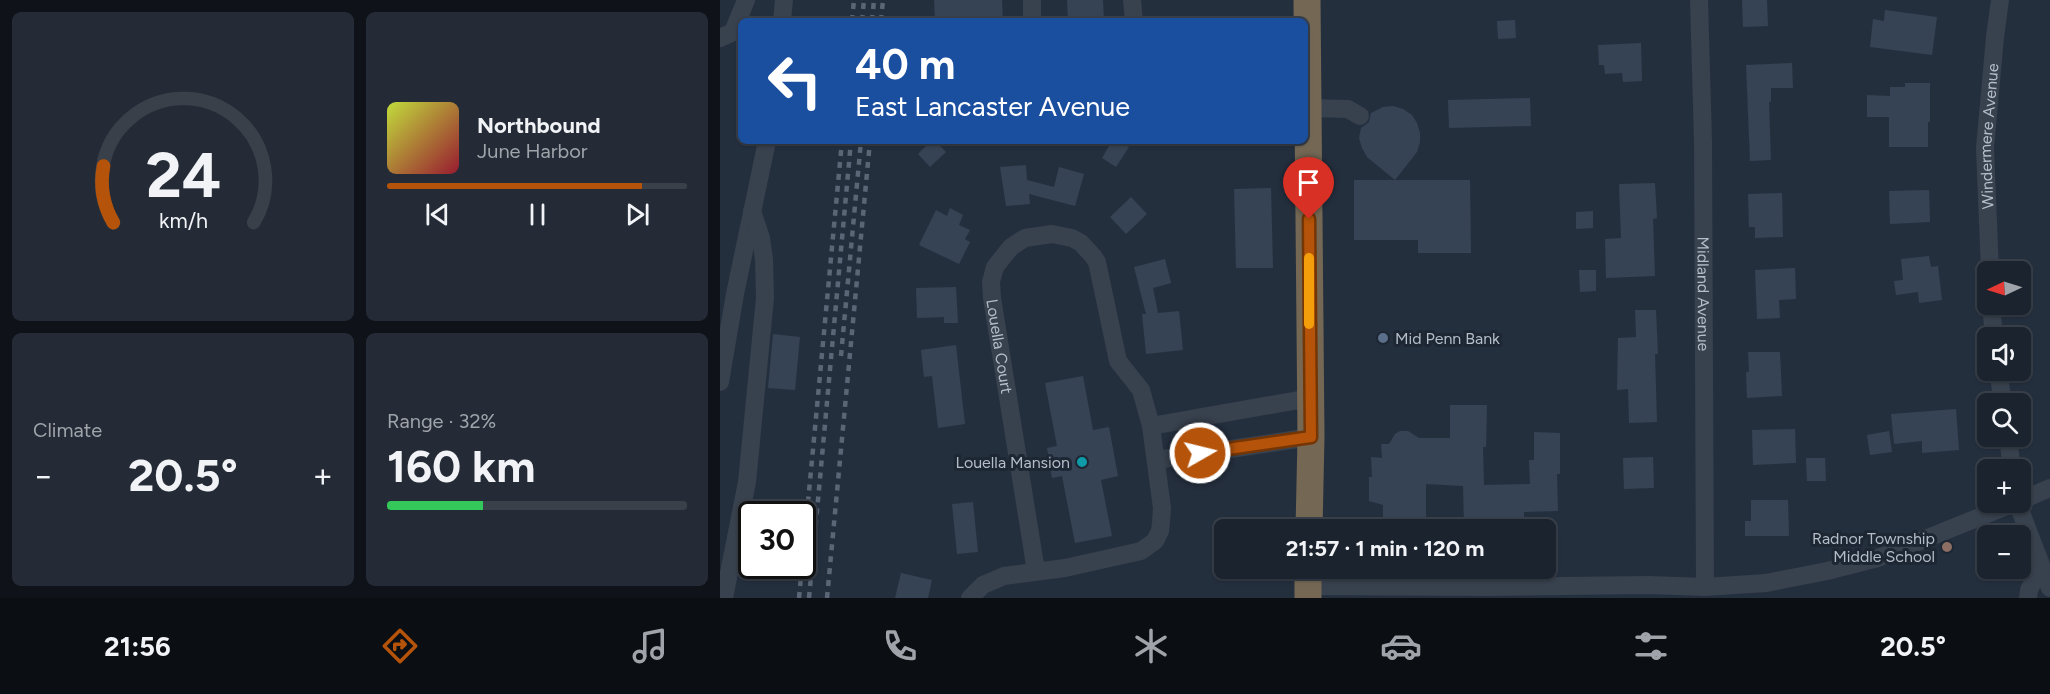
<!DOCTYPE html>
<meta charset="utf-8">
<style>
:root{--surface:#1b232e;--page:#242b36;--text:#f1f3f6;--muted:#a0a4aa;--line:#39404a;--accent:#b45309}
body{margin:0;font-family:Figtree,sans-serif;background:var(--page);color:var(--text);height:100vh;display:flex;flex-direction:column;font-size:22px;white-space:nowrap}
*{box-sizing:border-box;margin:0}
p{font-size:20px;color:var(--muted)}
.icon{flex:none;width:33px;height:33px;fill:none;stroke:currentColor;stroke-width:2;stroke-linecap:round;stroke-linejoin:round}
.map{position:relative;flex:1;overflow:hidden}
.sheet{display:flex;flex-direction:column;gap:12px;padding:12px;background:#0f1319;width:720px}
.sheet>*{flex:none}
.hud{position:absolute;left:18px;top:18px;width:570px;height:126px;border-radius:9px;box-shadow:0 2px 4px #0004,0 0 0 2px var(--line);background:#1a4fa0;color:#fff;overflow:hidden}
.needle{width:39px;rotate:266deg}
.tools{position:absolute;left:1257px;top:261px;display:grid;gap:12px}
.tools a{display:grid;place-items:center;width:54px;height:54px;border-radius:9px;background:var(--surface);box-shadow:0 2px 4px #0004,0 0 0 2px var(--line);font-size:30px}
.speed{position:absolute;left:18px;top:501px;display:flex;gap:12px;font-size:30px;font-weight:700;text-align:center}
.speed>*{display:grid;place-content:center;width:78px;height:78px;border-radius:50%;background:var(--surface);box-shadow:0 2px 4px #0004,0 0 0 2px var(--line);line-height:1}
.speed .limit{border:3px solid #111;border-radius:9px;background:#fff;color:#111}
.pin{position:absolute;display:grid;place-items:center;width:51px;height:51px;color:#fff;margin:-62px -26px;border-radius:50% 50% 50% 0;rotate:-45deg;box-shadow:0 0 6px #0007}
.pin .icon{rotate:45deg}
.me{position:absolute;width:66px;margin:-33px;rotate:82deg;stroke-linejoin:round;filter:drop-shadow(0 0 4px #0008)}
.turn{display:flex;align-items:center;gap:21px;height:126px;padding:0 18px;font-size:27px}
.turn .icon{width:78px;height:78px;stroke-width:2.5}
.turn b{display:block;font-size:42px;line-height:51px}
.big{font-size:45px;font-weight:700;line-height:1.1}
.sheet .widget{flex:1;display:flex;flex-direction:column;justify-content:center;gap:9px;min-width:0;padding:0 21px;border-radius:9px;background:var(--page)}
.sheet .dial{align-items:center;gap:0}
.dial svg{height:156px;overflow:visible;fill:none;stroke:var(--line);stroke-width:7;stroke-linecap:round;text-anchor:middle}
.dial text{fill:var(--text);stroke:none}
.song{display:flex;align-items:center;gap:18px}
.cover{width:72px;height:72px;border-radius:9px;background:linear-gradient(135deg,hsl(70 70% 55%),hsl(350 70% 35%))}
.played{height:6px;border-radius:3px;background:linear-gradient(90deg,var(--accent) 85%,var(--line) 85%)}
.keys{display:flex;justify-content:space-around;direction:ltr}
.heat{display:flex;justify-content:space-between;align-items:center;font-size:33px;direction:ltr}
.charge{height:9px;border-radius:4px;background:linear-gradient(90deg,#34c759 32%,var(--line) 0)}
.sheet .tiles{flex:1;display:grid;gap:12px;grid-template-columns:repeat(2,1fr)}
.trip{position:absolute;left:494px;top:519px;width:342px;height:60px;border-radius:9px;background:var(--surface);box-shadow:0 2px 4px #0004,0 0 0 2px var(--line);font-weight:700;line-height:60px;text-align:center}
.tab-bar{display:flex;height:96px;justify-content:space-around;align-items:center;background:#0b0e12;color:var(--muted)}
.tab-bar .icon{width:42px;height:42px}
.tab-bar .active{color:var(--accent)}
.tab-bar b{font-size:27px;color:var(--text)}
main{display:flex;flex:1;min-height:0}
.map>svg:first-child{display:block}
.building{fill:#364354}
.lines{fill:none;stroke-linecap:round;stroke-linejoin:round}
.minor{stroke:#38414e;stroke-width:18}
.highway{stroke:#746855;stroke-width:27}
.rail{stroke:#5a6575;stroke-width:4.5;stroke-dasharray:6 6;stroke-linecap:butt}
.route-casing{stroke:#753606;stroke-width:15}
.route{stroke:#b45309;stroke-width:10}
.slow{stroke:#f59e0b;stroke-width:10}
.service-dot{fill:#5c6f8a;stroke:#1d2633;stroke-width:2}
.culture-dot{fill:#0f9aa8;stroke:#1d2633;stroke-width:2}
.education-dot{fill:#8d6e63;stroke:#1d2633;stroke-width:2}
.labels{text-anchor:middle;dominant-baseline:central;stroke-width:6;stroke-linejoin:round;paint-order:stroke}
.street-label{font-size:16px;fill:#b4bcc9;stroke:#1d2633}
.poi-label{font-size:16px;fill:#b4bcc9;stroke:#1d2633;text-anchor:end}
</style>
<main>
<section class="sheet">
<div class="tiles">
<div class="widget dial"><svg viewBox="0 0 100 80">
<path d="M14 69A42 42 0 1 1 86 69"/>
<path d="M14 69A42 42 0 0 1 9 40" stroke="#b45309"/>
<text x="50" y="56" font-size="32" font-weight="700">24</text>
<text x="50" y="72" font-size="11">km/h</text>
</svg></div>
<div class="widget">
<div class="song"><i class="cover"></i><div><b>Northbound</b><p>June Harbor</p></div></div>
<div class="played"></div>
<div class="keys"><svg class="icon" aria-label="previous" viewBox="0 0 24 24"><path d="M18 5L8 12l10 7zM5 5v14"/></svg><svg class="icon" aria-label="pause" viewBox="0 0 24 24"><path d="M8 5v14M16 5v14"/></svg><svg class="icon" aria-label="next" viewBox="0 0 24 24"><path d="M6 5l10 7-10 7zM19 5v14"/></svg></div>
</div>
<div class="widget"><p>Climate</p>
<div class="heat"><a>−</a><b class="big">20.5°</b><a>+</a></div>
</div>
<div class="widget"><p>Range · 32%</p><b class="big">160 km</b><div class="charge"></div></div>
</div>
</section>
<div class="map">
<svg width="1330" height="598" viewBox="0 0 1330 598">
<rect width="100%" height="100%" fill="#242f3e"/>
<g class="building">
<path d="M214,0H282L283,21H215Z"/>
<path d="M347,0H383L384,21H348Z"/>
<path d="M1022,0H1047L1048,26L1023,27Z"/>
<path d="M1165,10L1217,17L1212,55L1150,47L1153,19L1164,21Z"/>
<path d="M795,20L796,38L778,39L777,21Z"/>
<path d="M921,43L922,81L903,82L902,73L885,74L884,65H879L878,45Z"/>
<path d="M1072,63L1073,88H1051V102H1049L1051,160L1030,161L1026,65Z"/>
<path d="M1185,83H1210V122H1208V147H1169V117H1147V95L1170,96V87H1185Z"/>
<path d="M810,98L811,126L729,128L728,100Z"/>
<path d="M673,106L683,109L692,115L697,123L700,133V142L697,152L675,180L647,157L642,148L639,138L641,128L649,122L651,113L663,107Z"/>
<path d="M211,141H215L226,152L210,167L198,154Z"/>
<path d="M392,141H400L409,147L396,167L382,158Z"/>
<path d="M306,165L307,180L334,187L339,167L364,174L355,206L309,194L310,204L286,206L280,167Z"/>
<path d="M634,180H750L751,253H698V240H634Z"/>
<path d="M935,183L937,218L933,219L935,276L886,278L885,239L901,238L899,184Z"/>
<path d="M551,188L553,268H516L514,189Z"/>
<path d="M1209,190L1210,222L1170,224L1169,191Z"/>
<path d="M1062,193L1063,237L1035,238V227H1029L1028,194Z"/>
<path d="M411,197L427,214L406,234L390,217Z"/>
<path d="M230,208L243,215L239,225L250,230L245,239L250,242L239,264L199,245L216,210L227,216Z"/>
<path d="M873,211V228L856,229V212Z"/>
<path d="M1209,256L1211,267L1218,266L1222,300L1199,303L1198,292L1176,295L1174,281L1183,280L1181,259Z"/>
<path d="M445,259L451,283L433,288L438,313L459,311L463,350L426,354L422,314H426L414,267Z"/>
<path d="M1075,268L1076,299L1059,300L1060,318L1037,319L1035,270Z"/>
<path d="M859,270H876V291L860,292Z"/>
<path d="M236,287L238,323H224V317L197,318L196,288Z"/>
<path d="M915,310H936L938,354H935L937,422L909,423L908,389L897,390L898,338L916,337Z"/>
<path d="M53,334L80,337L75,390L48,388Z"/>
<path d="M236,345L245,424L218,428L212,376L204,377L201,350Z"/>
<path d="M1028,352H1060L1062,396L1027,398L1026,372H1029Z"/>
<path d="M363,376L373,430L389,427L398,476L381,480L392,536L355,543L342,476L332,478L327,448L337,446L325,383Z"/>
<path d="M730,405H767L766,447H763L764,485L810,484L809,460H814V432L840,433V474H837L838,511L804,512V519L768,520L758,530H749L744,525L743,486L706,484V524H692V530H678V524H663V505L649,501V477H652L651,457L662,458L661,444H669L675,434L680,431H688L699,438H730Z"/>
<path d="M1236,409L1239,450L1202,453V441L1174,444L1171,414Z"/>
<path d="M1075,429L1076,463L1033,465L1032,430Z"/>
<path d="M1169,431L1172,452L1150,455L1147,435Z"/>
<path d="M933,457L934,488L904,489L903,458Z"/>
<path d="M1086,458H1105L1106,481H1087Z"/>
<path d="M1031,500H1068L1069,536H1025V521H1031Z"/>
<path d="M253,502L258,552L237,554L232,504Z"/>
<path d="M181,573L212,580L208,598H175Z"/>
</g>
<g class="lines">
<g class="minor">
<path d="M312,0V21"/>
<path d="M412,0L414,21"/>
<path id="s1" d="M979,0L983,142L985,587"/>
<path d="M62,21L64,0"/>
<path d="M0,38L13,32L26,0"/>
<path d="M588,108L628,109L640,116"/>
<path id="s2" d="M1270,272L1265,148L1275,37L1280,0"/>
<path d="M1271,304L1274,338"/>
<path d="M1278,370L1283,404"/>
<path d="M0,382L15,294L47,141"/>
<path d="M431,426L590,398"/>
<path d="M1288,436L1292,470"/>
<path d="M436,460L591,437"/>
<path d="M1300,501L1330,488"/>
<path d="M1297,502L1330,588"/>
<path d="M588,586L766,587L928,585L985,587L1046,583L1107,571L1158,558L1297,502"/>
<path d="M4,598L27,482L45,298L44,259L41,238L32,211"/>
<path id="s3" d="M250,598L263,585L284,576L345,568L421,551L435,541L440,531L441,522L442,508L431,426L421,390L398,361L377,262L373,256L361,243L352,238L332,234L305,238L291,247L275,267L271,282L272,298L316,571"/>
<path d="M1308,598L1309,590L1321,566"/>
</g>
<g class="highway">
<path d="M587,0L591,437L589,530"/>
<path d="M588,598V568"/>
</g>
<g class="rail">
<path d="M132,21L134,0"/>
<path d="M142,21L144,0"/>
<path d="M152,21L154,0"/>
<path d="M161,21L163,0"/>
<path d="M121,356L141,141"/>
<path d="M79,598L122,141"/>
<path d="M89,598L131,141"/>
<path d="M107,598L150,141"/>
</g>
</g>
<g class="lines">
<defs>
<path id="route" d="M480,453L591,437L589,219"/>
</defs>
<use href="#route" class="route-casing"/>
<use href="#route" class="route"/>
<path class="slow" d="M589,258V324"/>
</g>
<circle class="service-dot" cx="663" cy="338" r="6"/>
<circle class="culture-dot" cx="362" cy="462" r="6"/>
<circle class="education-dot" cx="1227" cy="547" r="6"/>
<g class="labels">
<g class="street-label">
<text stroke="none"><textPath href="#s2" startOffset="136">Windermere Avenue</textPath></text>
<text stroke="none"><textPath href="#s1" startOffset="294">Midland Avenue</textPath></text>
<text stroke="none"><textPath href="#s3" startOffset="696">Louella Court</textPath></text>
</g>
<g class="poi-label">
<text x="675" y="338" text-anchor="start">Mid Penn Bank</text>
<text x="350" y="462">Louella Mansion</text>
<text x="1215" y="538">Radnor Township<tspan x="1215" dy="18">Middle School</tspan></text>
</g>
</g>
</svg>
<div class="tools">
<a><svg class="needle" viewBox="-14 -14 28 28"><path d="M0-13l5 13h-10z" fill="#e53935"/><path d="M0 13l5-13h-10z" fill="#a0a4aa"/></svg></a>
<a><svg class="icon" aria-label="sound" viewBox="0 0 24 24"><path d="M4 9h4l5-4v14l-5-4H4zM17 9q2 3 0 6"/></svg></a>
<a><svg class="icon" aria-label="search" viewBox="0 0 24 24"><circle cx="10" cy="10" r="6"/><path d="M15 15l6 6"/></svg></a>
<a>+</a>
<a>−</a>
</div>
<div class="speed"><div class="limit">30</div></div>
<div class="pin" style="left:589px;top:219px;background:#d93025"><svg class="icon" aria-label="arrive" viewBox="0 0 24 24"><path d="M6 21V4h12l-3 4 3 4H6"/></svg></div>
<svg class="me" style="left:480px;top:453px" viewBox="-20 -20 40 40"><circle r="17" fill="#b45309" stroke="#fff" stroke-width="3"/><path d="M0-11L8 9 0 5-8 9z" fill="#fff"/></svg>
<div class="trip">21:57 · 1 min · 120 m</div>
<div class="hud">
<div class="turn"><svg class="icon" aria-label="left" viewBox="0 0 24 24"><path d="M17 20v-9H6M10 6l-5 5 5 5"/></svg><div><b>40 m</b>East Lancaster Avenue</div></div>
</div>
</div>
</main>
<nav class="tab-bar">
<b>21:56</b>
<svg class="icon active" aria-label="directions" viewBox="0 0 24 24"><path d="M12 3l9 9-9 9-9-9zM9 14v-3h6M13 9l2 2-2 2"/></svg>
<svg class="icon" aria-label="music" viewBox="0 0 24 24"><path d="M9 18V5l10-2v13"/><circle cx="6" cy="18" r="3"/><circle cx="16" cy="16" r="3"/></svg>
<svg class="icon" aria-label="phone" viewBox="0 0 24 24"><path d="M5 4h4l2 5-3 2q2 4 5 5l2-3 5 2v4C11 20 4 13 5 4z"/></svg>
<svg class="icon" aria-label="climate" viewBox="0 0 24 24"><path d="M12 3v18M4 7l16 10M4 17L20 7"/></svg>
<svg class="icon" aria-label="car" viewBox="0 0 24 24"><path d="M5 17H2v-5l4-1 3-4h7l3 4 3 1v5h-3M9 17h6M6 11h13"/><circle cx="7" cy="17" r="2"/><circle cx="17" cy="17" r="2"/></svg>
<svg class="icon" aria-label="filters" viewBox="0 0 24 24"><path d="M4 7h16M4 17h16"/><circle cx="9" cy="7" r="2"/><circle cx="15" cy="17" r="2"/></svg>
<b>20.5°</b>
</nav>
